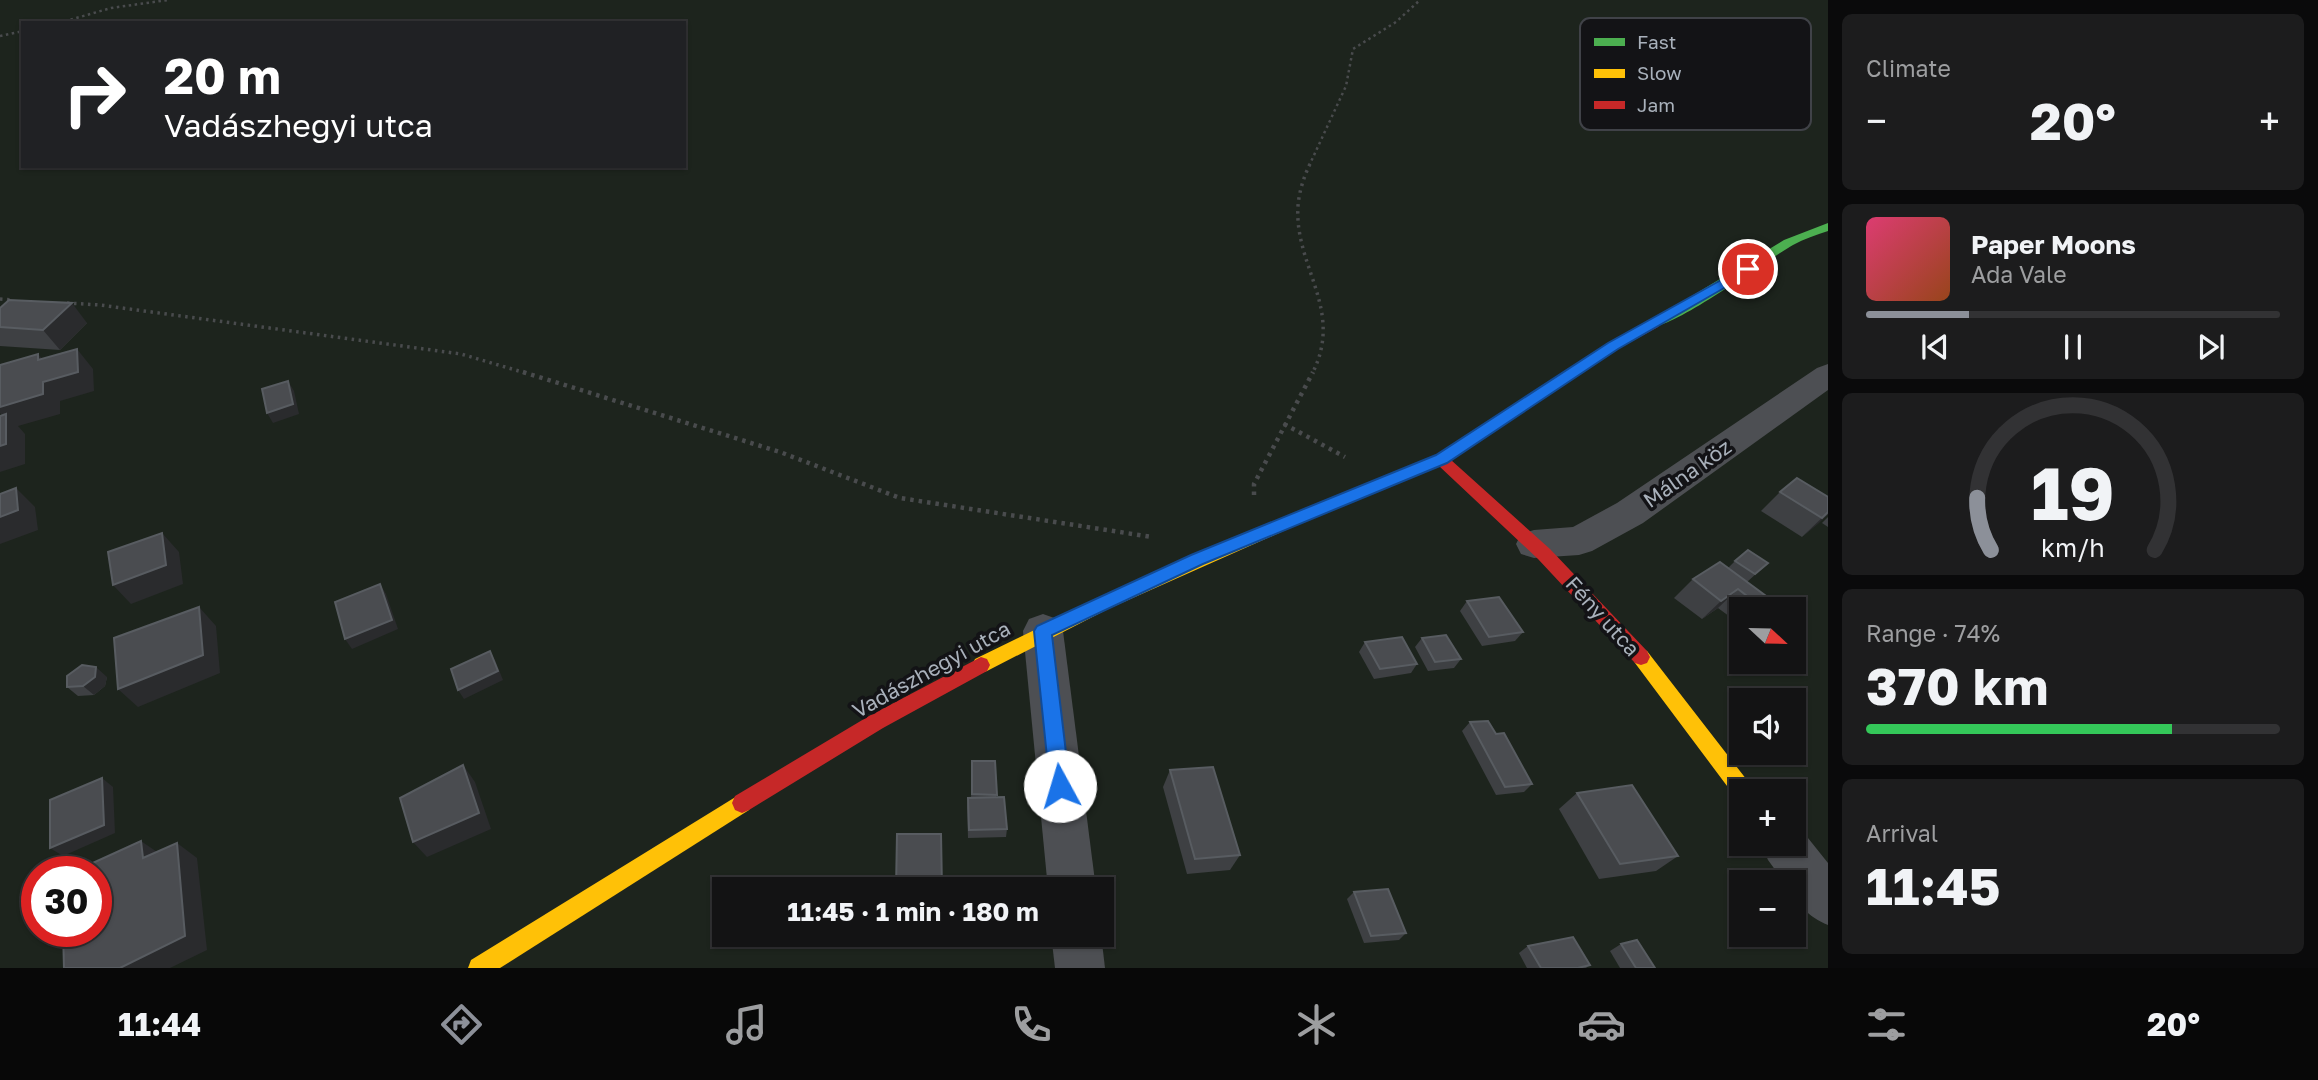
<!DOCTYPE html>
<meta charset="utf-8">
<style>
:root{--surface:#131314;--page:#1c1c1d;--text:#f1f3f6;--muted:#9d9ea0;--line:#323234;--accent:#8c9099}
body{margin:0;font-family:"Golos Text",sans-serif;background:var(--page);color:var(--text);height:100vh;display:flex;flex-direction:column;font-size:26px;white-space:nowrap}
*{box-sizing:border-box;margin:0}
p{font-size:23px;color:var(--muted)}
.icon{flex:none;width:38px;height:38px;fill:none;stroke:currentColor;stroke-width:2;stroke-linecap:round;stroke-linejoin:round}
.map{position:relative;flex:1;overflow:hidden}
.side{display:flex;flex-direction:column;gap:14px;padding:14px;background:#0a0a0b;width:490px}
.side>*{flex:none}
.banner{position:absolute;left:21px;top:21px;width:665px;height:147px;border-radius:0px;box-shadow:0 2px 5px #0004,0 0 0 2px var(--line);background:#202124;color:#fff;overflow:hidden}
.needle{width:46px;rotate:112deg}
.tools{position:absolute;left:1729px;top:597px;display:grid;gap:14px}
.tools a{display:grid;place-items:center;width:77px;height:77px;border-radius:0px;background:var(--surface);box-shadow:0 2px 5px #0004,0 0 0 2px var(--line);font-size:35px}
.speed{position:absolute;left:21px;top:856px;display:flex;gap:14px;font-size:35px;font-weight:700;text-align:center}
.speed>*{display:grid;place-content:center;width:91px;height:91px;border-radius:50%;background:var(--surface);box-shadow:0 2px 5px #0004,0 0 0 2px var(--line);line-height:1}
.speed .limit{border:10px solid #d22;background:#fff;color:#111}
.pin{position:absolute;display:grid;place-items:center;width:60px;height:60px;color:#fff;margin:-30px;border:4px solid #fff;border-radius:50%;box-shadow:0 2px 7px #0007}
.me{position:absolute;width:77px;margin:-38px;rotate:354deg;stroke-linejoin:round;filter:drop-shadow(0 0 5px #0008)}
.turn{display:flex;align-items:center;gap:24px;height:147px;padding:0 28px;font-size:32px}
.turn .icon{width:91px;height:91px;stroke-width:2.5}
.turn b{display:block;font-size:49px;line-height:60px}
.big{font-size:52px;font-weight:700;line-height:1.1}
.side .card{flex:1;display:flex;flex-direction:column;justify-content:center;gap:10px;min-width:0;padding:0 24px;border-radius:10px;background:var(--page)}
.side .dial{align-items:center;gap:0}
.dial svg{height:182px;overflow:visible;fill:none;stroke:var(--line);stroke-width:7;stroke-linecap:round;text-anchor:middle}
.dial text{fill:var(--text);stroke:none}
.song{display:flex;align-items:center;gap:21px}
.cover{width:84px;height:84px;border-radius:10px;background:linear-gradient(135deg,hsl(340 70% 55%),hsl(20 70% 35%))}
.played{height:7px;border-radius:4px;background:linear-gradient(90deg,var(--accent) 25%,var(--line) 25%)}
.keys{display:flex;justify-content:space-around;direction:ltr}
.heat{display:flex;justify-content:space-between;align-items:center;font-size:38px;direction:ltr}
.charge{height:10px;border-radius:5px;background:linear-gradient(90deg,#34c759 74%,var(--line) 0)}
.trip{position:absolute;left:712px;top:877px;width:402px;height:70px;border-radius:0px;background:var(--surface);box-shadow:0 2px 5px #0004,0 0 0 2px var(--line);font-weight:700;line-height:70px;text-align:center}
.dock{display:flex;height:112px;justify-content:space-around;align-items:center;background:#080808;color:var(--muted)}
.dock .icon{width:49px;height:49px}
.dock .selected{color:var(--accent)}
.dock b{font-size:32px;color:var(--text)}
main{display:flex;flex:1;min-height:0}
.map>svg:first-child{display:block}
.green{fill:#1d241d;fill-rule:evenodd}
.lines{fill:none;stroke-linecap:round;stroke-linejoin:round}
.path-far2{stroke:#494b4d;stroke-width:2.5;stroke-dasharray:2.5 3.5;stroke-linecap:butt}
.path-far1{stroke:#494b4d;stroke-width:3.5;stroke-dasharray:2.5 4.5;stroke-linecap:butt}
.path{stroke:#494b4d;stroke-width:4.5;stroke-dasharray:3.5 5;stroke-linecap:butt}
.street{fill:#4d4f53;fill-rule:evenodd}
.fast{fill:#4caf50;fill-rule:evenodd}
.slow{fill:#ffc107;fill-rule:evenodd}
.jam{fill:#c62828;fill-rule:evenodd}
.wall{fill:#3e4043}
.shaded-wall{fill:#2a2b2d}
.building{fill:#4a4c50;stroke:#585c61;stroke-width:2}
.route{fill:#1a73e8;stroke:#114b97;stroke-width:2}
.labels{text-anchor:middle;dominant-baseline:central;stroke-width:7;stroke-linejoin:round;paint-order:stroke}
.street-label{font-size:21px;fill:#a9b1bb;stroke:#131316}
.key{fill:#131316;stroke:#404248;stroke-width:2}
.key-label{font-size:19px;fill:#a9b1bb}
</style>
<main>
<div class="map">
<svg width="1828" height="968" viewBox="0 0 1828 968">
<rect width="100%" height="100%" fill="#19191a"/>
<path class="green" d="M0,0H1828V968H0ZM23,23H684V166H23ZM1741,609H1794V662H1741ZM1741,700H1794V752H1741ZM1741,791H1794V844H1741ZM37,872H96V931H37ZM1741,882H1794V934H1741ZM724,889H1102V934H724Z"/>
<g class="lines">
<g class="path-far2">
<path d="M59,23L111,8L168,0"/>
<path d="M0,36L23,31"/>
<path d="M1309,166L1346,86L1353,49L1396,22L1420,0"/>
</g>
<g class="path-far1">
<path d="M1310,164C1304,176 1299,192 1298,206C1294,267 1345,310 1312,374"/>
<path d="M0,299L13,300"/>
<path d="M67,303L100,305L461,354L529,374"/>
</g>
<g class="path">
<path d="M523,372L780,452L900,498L1152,537"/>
<path d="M1284,424L1345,457"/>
<path d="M1254,495V484L1313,372"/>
</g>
<g class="street">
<path d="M1828,364V390L1643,523L1592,551L1579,555L1534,558L1521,554L1516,544L1521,534L1534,530L1573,527L1617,503L1817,368Z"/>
<path d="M1043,614L1057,619L1063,631L1096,889H1048L1023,631L1029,619Z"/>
<path d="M1794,825L1800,828L1828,863V925C1809,917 1794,904 1794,882H1784L1768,860L1761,844H1794Z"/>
<path d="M1051,934H1101L1105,968H1055Z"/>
</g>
<path class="fast" d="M1828,223V231C1816,235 1804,239 1793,245C1768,259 1669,332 1648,327L1646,324L1784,240Z"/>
<g class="slow">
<path d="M1309,507L1315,509L1317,513L1315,517L1108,609L987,671L981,673L975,671L972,665L975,659L1137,580Z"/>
<path d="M1641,649L1647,651L1750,784L1753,791H1741V800L1736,798L1635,663L1632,657L1635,651Z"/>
<path d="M742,793L749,796L752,803L749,810L500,968H468L471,960Z"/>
</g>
<g class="jam">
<path d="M1653,320L1658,321L1660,324L1658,327L1618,349L1451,460L1550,549L1647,651L1650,657L1647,663L1641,665L1635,663L1538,559L1439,466L1315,517H1303L1301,513L1303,509L1436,455L1608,343Z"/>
<path d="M981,657L987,659L990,665L987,671L883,728L749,810L742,813L735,810L732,803L735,796L869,716Z"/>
</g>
</g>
<g class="wall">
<path d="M0,308L87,323L60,350L0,346Z"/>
<path d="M1780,492L1828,514L1802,537L1761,511Z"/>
<path d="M1828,517V527L1822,523Z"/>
<path d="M1735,561L1768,563L1747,582L1779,609H1741V625L1718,608L1702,619L1674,598L1693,579L1728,568Z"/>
<path d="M1467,601L1523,632L1515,641L1482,646L1460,611Z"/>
<path d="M1422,638L1461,659L1454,668L1428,671L1415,647Z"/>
<path d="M1365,642L1417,664L1411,673L1374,679L1359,652Z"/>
<path d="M107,677L105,686L94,695L78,696L67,687Z"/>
<path d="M1470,722L1532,784L1524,792L1496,795L1462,731Z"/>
<path d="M972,761H995L996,797L1007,829L1006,837L968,838L967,806L968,798H971Z"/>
<path d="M1170,770L1240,855L1230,870L1187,874L1163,787Z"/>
<path d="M1577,793L1678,856L1656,871L1599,879L1559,809Z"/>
<path d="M1354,892L1406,933L1399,940L1364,943L1347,899Z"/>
<path d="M1621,944L1655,968H1620L1610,951Z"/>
<path d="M1528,946L1590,965L1586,968H1527L1519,953Z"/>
</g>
<g class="shaded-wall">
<path d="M72,303L87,323L60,350L43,330Z"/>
<path d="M77,349L93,369L94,391L60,401V414L18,426L25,434V464L0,472V446L6,420L0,413V407L38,360V354L55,374Z"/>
<path d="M288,381L294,391L299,414L273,423L267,413Z"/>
<path d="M16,488L35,507L38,530L0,544V517Z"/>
<path d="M1828,512V514L1819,523L1802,537Z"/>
<path d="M162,533L179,552L183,584L131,604L113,585Z"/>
<path d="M380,584L386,594L398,629L352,649L345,639Z"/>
<path d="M1738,589L1718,608L1702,619L1721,601Z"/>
<path d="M199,607L216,626L220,673L138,707L118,689Z"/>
<path d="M490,651L495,660L503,680L464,699L458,690Z"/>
<path d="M96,667L107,677L105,686L94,695L83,686Z"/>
<path d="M463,765L475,782L491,829L427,857L413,842Z"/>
<path d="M102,778L113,787L115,833L63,856L50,848Z"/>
<path d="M141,841L163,856L143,858Z"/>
<path d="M177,843L197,858L207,950L170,968H120Z"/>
</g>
<g class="building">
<path d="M9,300L72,303L43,330L0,327V308Z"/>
<path d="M77,349L78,372L43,382V394L0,407V365L38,354V360Z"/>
<path d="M288,381L293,404L267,413L262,389Z"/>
<path d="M6,414V444L0,446V416Z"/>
<path d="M1797,478L1828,497V512L1822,518L1780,492Z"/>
<path d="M16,488L18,510L0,517V494Z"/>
<path d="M162,533L166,565L113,585L108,552Z"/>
<path d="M1748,550L1768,563L1755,574L1735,561Z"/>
<path d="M1720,562L1781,607L1778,609H1764L1738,589L1721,601L1693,579Z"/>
<path d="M380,584L392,620L345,639L335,602Z"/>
<path d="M1499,597L1523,632L1489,637L1467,601Z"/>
<path d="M199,607L203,655L118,689L114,638Z"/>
<path d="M1446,635L1461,659L1435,662L1422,638Z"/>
<path d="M1402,637L1417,664L1380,669L1365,642Z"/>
<path d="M490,651L498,671L458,690L451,669Z"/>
<path d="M82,665L96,667L95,677L83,686L67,687V676Z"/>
<path d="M1488,721L1496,734L1504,733L1532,784L1505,787L1470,722Z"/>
<path d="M972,761H995L997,795L972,794Z"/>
<path d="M463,765L479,813L413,842L400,798Z"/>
<path d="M1213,767L1240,855L1195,859L1170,770Z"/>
<path d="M102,778L104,825L50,848V800Z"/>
<path d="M1632,785L1678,856L1620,864L1577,793Z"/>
<path d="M1004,797L1007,829L969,830L968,798Z"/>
<path d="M897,834H941L942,889H896Z"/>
<path d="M141,841L143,858L177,843L185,936L120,968H64L63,931H96V872H73Z"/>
<path d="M971,878V889H952V879Z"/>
<path d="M1388,889L1406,933L1371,936L1354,892Z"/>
<path d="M1573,937L1590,965L1578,968H1541L1528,946Z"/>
<path d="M1637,940L1655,968H1636L1621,944Z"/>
</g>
<path class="route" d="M1748,265L1752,266V272L1618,349L1447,463L1203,564L1052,635L1070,786L1067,793L1060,795L1053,793L1050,786L1034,631L1037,626L1191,555L1436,455L1608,343Z"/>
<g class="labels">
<g class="street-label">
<text transform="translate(1687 473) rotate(-35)">Málna köz</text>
<text transform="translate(1603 616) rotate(48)">Fény utca</text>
<text transform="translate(931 669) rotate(-29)">Vadászhegyi utca</text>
</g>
</g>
<rect x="1580" y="18" width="231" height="112" rx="10" class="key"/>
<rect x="1594" y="38" width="31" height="8" fill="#4caf50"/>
<rect x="1594" y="69" width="31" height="9" fill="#ffc107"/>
<rect x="1594" y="101" width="31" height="8" fill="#c62828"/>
<g class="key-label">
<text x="1637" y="49">Fast</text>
<text x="1637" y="80">Slow</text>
<text x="1637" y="112">Jam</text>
</g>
</svg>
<div class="tools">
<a><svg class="needle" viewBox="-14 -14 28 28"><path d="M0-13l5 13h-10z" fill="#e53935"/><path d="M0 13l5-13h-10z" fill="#9d9ea0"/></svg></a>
<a><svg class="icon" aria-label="sound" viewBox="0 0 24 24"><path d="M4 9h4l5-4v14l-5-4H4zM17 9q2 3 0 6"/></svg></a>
<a>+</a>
<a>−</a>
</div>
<div class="speed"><div class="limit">30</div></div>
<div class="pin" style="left:1748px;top:269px;background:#d93025"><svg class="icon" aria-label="arrive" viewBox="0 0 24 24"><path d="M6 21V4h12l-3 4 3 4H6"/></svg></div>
<svg class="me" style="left:1060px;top:786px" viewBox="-20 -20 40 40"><circle r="19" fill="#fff"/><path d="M0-13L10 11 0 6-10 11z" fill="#1a73e8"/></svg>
<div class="trip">11:45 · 1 min · 180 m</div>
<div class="banner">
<div class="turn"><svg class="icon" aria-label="right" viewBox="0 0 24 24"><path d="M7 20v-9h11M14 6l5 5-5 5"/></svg><div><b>20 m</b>Vadászhegyi utca</div></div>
</div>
</div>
<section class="side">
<div class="card"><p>Climate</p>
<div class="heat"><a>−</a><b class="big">20°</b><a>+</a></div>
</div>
<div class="card">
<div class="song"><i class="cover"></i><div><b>Paper Moons</b><p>Ada Vale</p></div></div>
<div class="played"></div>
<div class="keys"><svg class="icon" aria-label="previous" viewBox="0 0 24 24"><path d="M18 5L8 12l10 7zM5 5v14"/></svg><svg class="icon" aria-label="pause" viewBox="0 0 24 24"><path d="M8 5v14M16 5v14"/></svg><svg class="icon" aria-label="next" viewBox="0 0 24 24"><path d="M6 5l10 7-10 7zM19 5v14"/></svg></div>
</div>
<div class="card dial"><svg viewBox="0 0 100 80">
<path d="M14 69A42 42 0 1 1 86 69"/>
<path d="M14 69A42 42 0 0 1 8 46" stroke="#8c9099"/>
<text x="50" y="56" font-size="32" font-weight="700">19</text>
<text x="50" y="72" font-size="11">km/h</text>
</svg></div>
<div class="card"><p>Range · 74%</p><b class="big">370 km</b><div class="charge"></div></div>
<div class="card"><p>Arrival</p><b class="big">11:45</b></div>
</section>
</main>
<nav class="dock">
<b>11:44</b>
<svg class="icon selected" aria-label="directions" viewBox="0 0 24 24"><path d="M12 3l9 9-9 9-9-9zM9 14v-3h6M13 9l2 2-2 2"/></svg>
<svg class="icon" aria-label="music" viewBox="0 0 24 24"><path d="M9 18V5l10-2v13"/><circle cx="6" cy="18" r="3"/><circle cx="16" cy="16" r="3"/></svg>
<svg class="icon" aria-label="phone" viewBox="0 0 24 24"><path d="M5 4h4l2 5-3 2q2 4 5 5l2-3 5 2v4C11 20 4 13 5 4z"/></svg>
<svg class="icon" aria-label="climate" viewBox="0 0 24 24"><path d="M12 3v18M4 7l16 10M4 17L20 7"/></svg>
<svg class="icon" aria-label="car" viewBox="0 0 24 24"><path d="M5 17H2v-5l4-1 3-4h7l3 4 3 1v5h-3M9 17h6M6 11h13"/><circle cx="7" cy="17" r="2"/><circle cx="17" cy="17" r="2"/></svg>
<svg class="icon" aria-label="filters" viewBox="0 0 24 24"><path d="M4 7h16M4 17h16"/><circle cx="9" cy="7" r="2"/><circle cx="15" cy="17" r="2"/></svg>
<b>20°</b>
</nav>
